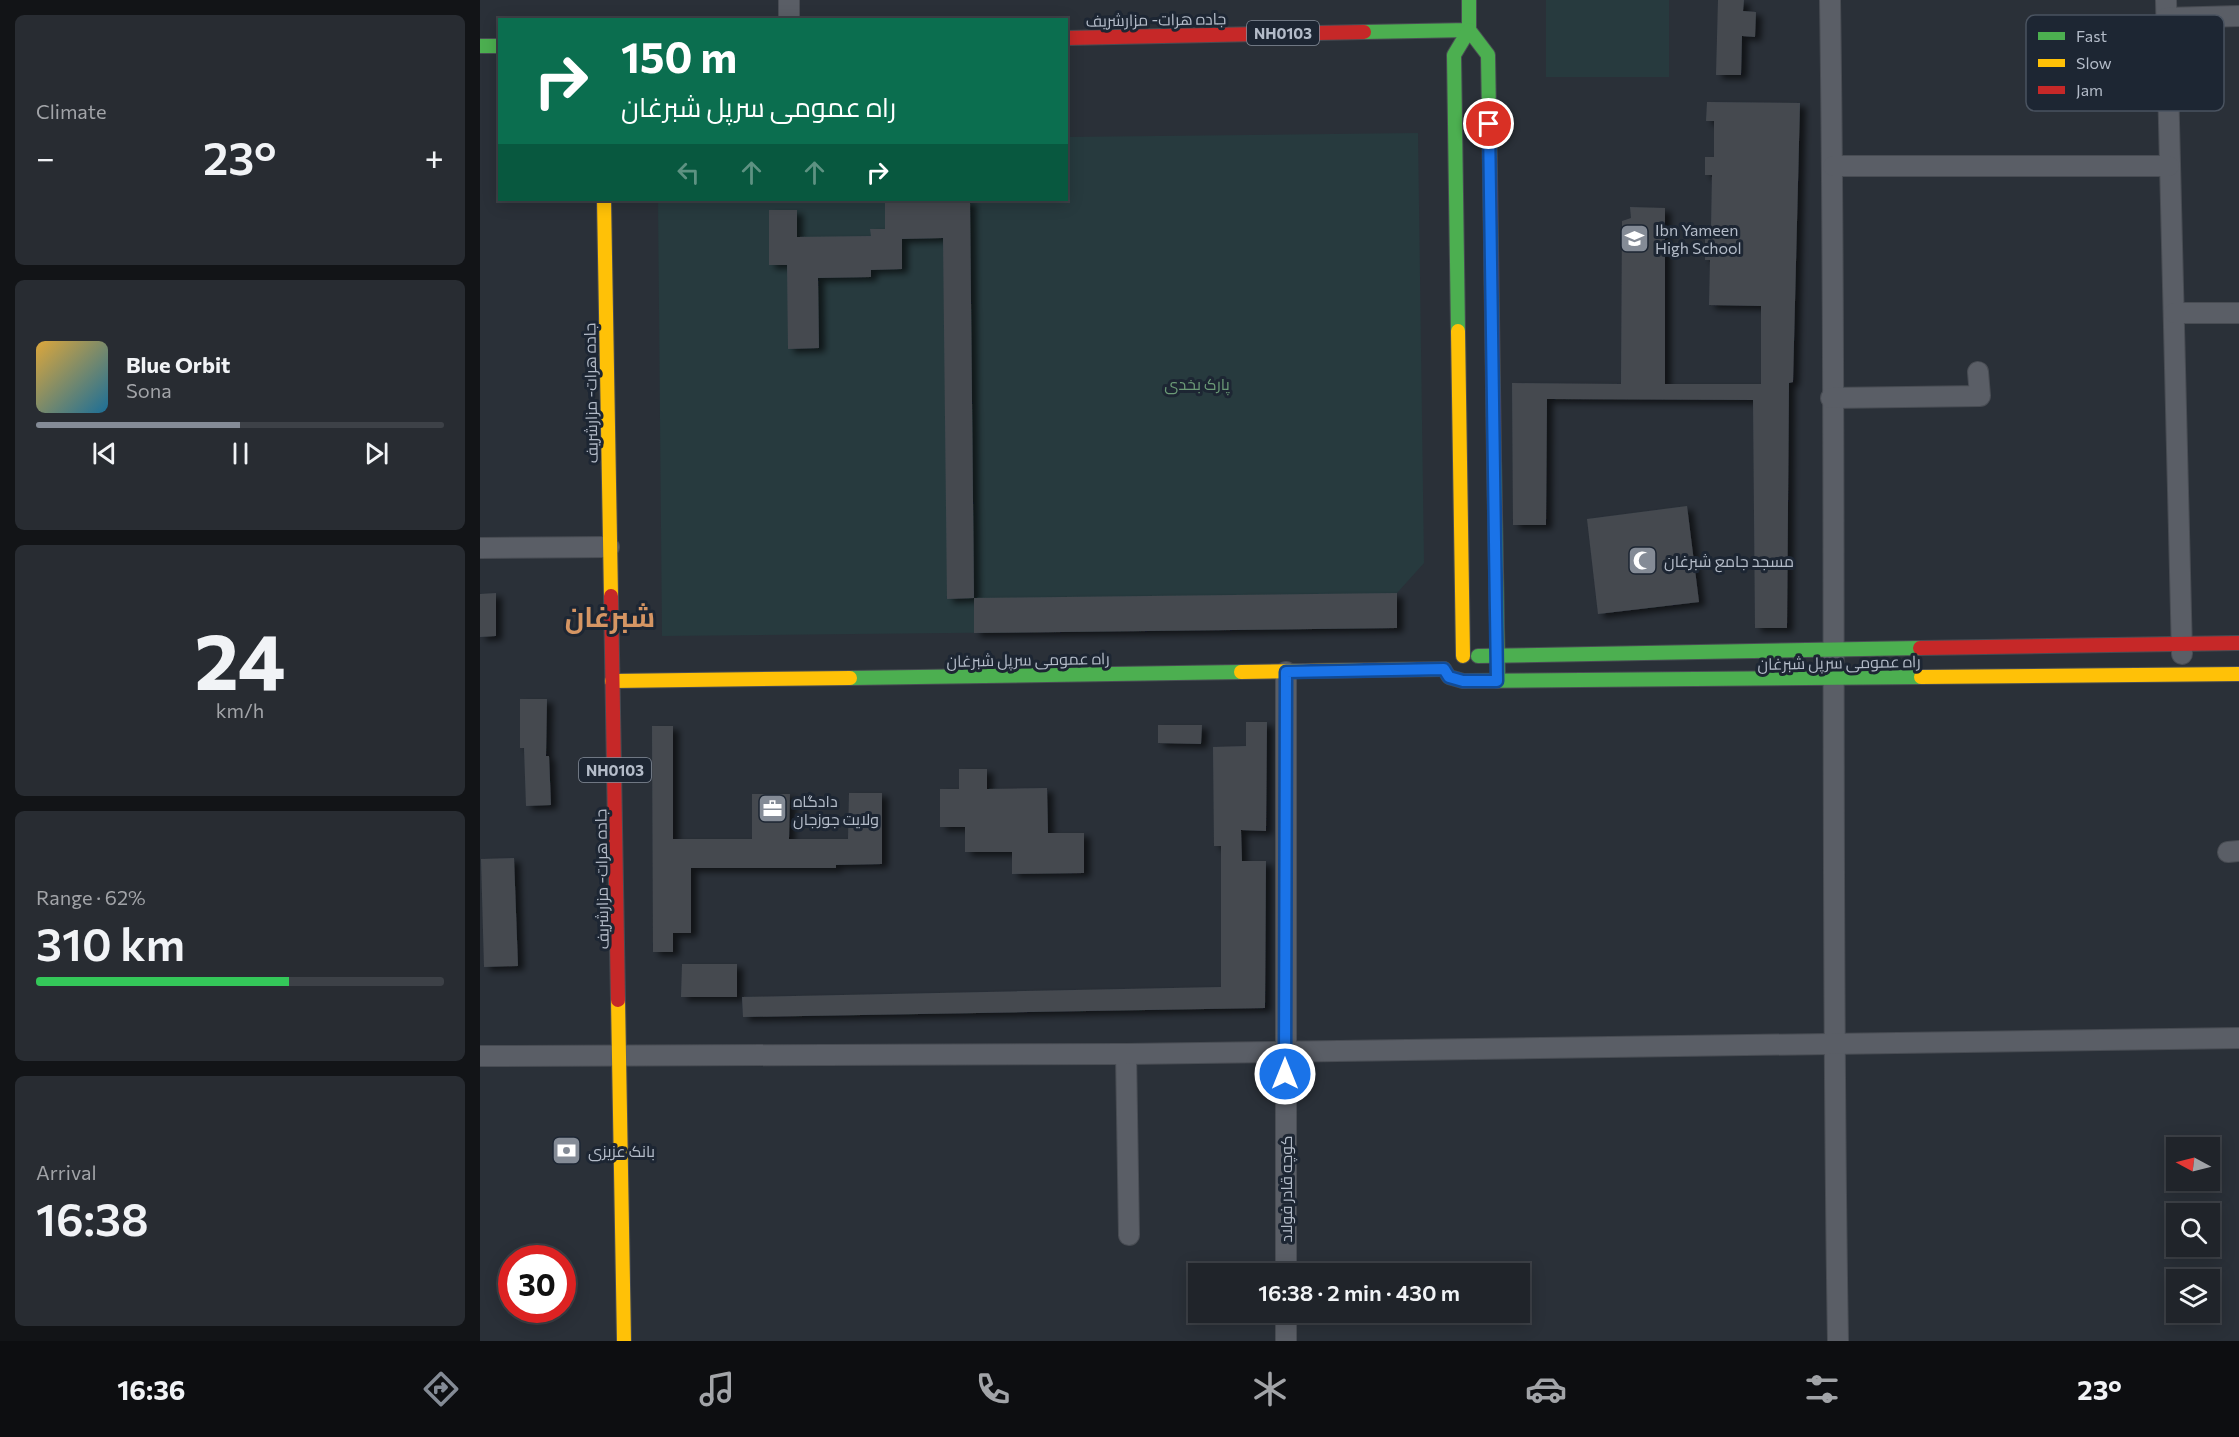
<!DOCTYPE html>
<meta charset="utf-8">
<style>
:root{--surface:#20242a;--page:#282c32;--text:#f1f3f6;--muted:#a2a4a8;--line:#3d4147;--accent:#848b96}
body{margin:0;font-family:Commissioner,Cairo,sans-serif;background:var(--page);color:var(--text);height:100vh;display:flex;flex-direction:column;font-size:22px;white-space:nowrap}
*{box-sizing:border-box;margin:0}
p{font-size:20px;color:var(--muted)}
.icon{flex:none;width:33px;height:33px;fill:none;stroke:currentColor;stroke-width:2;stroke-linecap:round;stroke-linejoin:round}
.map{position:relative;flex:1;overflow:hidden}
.sheet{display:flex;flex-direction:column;gap:15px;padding:15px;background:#121417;width:480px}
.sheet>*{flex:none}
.guide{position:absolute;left:18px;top:18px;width:570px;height:183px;border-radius:0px;box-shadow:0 3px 15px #0003,0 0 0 2px var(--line);background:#0b6e4f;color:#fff;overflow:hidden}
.needle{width:39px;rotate:277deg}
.fabs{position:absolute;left:1686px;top:1137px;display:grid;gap:12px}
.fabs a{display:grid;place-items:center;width:54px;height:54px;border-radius:0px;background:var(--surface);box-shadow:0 3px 15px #0003,0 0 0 2px var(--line);font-size:30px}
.speed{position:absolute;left:18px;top:1245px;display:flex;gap:12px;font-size:30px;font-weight:700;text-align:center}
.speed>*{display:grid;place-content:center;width:78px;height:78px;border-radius:50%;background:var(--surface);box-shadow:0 3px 15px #0003,0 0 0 2px var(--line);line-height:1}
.speed .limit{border:9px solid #d22;background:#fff;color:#111}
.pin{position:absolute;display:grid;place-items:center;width:51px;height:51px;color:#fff;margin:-26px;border:3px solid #fff;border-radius:50%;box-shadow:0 2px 6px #0007}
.me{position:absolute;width:66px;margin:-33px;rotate:0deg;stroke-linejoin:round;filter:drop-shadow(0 0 4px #0008)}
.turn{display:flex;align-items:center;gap:21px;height:126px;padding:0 24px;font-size:27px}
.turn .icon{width:78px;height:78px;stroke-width:2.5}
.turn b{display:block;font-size:42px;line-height:51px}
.lanes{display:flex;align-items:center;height:57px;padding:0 24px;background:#0003;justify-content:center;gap:30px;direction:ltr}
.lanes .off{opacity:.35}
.big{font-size:45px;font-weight:600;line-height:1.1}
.sheet .card{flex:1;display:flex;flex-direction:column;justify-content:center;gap:9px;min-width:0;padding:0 21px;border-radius:9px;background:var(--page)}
.sheet .dial{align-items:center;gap:0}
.dial b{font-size:78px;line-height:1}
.song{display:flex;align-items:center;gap:18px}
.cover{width:72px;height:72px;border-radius:9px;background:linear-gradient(135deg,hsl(40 70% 55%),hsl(200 70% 35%))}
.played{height:6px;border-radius:3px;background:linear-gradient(90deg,var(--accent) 50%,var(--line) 50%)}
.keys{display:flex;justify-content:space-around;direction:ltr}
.heat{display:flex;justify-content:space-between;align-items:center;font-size:33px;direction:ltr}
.charge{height:9px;border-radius:4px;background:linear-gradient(90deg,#34c759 62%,var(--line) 0)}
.trip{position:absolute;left:708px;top:1263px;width:342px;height:60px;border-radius:0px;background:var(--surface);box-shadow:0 3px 15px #0003,0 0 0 2px var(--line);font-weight:600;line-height:60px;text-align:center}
.tabs{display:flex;height:96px;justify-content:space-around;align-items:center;background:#0d0e11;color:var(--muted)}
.tabs .icon{width:42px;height:42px}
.tabs .on{color:var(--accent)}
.tabs b{font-size:27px;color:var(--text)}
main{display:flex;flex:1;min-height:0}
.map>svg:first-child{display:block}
.green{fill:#273a3e}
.building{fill:#444950;filter:url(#shadow)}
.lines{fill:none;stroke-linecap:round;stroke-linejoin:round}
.street-casing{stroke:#484c53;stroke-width:22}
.fast-casing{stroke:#484c53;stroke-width:16}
.slow-casing{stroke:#484c53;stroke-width:16}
.jam-casing{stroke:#484c53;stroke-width:16}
.street{stroke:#5a5e66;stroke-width:20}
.fast{stroke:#4caf50;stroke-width:14}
.slow{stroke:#ffc107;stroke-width:14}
.jam{stroke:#c62828;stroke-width:14}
.route-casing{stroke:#114b97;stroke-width:15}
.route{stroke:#1a73e8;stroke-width:10}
.labels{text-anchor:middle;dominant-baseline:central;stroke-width:6;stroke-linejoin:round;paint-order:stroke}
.shield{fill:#1d2633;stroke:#878f9c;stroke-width:1.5}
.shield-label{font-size:15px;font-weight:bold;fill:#b4bcc9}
.street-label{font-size:16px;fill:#b4bcc9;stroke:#1d2633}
.poi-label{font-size:16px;fill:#b4bcc9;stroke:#1d2633;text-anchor:start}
.park-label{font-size:16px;fill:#6b9a76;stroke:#1d2633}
.town-label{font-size:28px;font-weight:bold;fill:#d59563;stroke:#1d2633}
.key{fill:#1d2633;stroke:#4a5360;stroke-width:1.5}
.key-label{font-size:16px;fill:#b4bcc9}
</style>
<main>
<section class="sheet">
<div class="card"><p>Climate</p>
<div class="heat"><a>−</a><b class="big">23°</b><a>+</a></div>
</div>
<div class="card">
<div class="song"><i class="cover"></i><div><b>Blue Orbit</b><p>Sona</p></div></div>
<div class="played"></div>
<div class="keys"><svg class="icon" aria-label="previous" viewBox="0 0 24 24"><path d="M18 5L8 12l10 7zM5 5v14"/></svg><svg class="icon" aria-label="pause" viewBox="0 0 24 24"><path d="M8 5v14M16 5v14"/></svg><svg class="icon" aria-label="next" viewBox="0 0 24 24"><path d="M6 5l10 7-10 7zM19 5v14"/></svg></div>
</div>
<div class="card dial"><b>24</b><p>km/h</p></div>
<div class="card"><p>Range · 62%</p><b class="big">310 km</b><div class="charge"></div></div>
<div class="card"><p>Arrival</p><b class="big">16:38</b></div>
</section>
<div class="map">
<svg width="1759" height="1341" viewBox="0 0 1759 1341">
<defs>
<filter id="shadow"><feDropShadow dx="6" dy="4" stdDeviation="3" flood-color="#0009"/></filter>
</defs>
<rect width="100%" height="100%" fill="#2a3038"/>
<g class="green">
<rect x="1066" y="0" width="123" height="77"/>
<path d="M938,133L944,563L917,593V628L182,636L178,200H586L587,137Z"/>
</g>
<g class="building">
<path d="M1238,0H1264L1263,11L1276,12L1275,37L1262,36L1261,75H1236Z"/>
<path d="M1227,102L1320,103L1313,382L1309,383L1307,628H1275L1273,400L1067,399L1066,525H1033L1032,383L1141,384L1142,221L1151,218L1150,207L1185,208V384H1281V306L1229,305L1230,260H1225V228H1231L1232,175H1225V157H1234V121H1226Z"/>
<path d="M405,200H490L494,598L467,599L463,238L422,239V269L391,270V277L338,278L339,348L308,349L307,265H289V210H317V237L391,236L390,229H405Z"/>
<path d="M1207,506L1219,602L1118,614L1107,519Z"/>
<path d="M16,593V636L0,637V594Z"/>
<path d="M917,593V628L494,633V598Z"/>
<path d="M40,699H67L66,756H69L71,805L46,806L44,748H40Z"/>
<path d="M766,722H787L786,831L761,830L762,861H786L785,1008L263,1017L262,997L741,987V846H734L733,747L766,746Z"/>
<path d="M678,725H722L721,744L678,743Z"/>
<path d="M172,726H193V839H272V794H310L309,839H368L369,793H402V864L356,865V868H211V933H193V952H173Z"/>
<path d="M479,769H507V789L567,788L568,833H604V873L532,874V852H485V827H460V789H479Z"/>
<path d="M34,858L38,966L4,967L1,859Z"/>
<path d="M202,964H257V997H201Z"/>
</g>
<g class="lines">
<defs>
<g id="street">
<path d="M309,0V20"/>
<path d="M1350,0C1357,447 1350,894 1358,1341"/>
<path d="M1686,0L1702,654"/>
<path d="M1686,18L1759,16"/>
<path d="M1353,166H1689"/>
<path d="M1694,313H1759"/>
<path d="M1351,398L1500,396L1498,372"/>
<path d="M0,548L129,547"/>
<path d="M806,672V1274"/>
<path d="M1748,852L1759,851"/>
<path d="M646,1054L649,1235"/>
<path d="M0,1056L646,1054L1759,1038"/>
<path d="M806,1312V1341"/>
</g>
<g id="fast">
<path d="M884,32L989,30V0"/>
<path d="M0,46H20"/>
<path d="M978,331L974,55L989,30L1008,55L1010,173"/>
<path d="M1014,459L1018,681"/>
<path d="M998,656L1440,648"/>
<path d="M964,669L969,677L983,681L1441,677"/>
<path d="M370,678L761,672"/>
</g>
<g id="slow">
<path d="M124,200L131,596"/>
<path d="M978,331L983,656"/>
<path d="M761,672L964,669"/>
<path d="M1441,677L1759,674"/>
<path d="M132,681L370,678"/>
<path d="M138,1000L144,1341"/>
</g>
<g id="jam">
<path d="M586,38L884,32"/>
<path d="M1010,173L1014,459"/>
<path d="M131,596L138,1000"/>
<path d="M1440,648L1759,643"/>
</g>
</defs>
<use href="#street" class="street-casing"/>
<use href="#fast" class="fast-casing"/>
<use href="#slow" class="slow-casing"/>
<use href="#jam" class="jam-casing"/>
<use href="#street" class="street"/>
<use href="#fast" class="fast"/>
<use href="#slow" class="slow"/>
<use href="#jam" class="jam"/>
</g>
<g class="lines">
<defs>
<path id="route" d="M805,1074L806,672L964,669L969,677L983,681H1017L1009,124"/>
</defs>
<use href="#route" class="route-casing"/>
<use href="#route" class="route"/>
</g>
<defs>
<symbol id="school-square" viewBox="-11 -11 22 22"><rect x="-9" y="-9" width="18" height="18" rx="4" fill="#848b96" stroke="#1d2633"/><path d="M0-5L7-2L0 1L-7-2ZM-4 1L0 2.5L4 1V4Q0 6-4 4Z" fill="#fff"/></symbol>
<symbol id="mosque-square" viewBox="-11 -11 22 22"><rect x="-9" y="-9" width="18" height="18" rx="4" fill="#848b96" stroke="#1d2633"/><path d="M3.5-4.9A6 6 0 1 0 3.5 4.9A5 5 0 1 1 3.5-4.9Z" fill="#fff"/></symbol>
<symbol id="office-square" viewBox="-11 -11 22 22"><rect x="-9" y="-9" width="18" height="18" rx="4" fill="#848b96" stroke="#1d2633"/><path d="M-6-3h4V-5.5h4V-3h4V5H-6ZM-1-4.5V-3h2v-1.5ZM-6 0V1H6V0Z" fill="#fff"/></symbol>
<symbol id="bank-square" viewBox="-11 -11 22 22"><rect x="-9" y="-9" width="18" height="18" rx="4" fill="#848b96" stroke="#1d2633"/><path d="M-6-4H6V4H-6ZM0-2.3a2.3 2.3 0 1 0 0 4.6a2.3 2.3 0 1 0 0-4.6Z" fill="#fff"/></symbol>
</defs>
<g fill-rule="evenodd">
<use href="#school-square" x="1138" y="222" width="33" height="33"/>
<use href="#mosque-square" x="1146" y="544" width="33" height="33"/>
<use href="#office-square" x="276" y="792" width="33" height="33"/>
<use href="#bank-square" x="70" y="1134" width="33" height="33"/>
</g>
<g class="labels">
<g class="shield">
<rect x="767" y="21" width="72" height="24" rx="4.5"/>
<rect x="99" y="758" width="72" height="24" rx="4.5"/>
</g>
<g class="shield-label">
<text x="803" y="33">NH0103</text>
<text x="135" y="770">NH0103</text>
</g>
<g class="street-label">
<text transform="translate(676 19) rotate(-1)">جاده هرات- مزارشریف</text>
<text transform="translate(110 393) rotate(-91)">جاده هرات- مزارشریف</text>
<text transform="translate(548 659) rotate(-1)">راه عمومی سرپل شبرغان</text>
<text transform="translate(1359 662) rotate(-1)">راه عمومی سرپل شبرغان</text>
<text transform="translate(121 879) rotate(-91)">جاده هرات- مزارشریف</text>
<text transform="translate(805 1189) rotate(-90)">کوچه قادر فولاد</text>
</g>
<g class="poi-label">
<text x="1175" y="229">Ibn Yameen<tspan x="1175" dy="18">High School</tspan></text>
<text x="1184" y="560">مسجد جامع شبرغان</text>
<text x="313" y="800">دادگاه<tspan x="313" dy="18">ولایت جوزجان</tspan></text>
<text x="108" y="1150">بانک عزیزی</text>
</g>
<g class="park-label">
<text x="717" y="383">پارک بخدی</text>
</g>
<g class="town-label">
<text x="130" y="616">شبرغان</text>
</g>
</g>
<rect x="1546" y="15" width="198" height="96" rx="9" class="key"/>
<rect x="1558" y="32" width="27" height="8" fill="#4caf50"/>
<rect x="1558" y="59" width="27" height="8" fill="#ffc107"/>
<rect x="1558" y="86" width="27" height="8" fill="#c62828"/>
<g class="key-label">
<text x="1596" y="42">Fast</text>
<text x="1596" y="69">Slow</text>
<text x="1596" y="96">Jam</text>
</g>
</svg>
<div class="fabs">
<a><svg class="needle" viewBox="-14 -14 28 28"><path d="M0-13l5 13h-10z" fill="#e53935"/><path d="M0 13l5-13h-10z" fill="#a2a4a8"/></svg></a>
<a><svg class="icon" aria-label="search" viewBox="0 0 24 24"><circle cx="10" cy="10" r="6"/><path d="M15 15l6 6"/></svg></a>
<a><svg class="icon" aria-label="layers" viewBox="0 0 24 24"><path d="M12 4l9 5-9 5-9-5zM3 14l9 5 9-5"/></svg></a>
</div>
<div class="speed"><div class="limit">30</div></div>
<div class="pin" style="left:1009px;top:124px;background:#d93025"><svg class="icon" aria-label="arrive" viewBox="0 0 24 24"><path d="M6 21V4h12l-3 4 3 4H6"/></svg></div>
<svg class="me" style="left:805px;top:1074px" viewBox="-20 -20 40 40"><circle r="17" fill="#1a73e8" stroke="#fff" stroke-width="3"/><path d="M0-11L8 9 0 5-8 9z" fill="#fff"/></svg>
<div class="trip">16:38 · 2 min · 430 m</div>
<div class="guide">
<div class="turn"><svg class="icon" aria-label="right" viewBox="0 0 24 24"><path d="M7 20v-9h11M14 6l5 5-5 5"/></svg><div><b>150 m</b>راه عمومی سرپل شبرغان</div></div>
<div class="lanes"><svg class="icon off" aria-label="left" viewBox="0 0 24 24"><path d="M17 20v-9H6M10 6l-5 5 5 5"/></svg><svg class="icon off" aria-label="ahead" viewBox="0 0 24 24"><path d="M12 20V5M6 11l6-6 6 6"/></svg><svg class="icon off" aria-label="ahead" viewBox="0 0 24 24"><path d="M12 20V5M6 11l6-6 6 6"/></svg><svg class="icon" aria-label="right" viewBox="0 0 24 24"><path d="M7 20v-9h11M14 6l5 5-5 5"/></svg></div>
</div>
</div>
</main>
<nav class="tabs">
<b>16:36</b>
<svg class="icon on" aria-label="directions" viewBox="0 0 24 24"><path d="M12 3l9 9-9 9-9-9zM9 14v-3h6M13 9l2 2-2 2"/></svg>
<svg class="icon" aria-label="music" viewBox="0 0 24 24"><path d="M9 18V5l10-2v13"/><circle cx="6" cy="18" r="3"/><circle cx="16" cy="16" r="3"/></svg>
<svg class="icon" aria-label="phone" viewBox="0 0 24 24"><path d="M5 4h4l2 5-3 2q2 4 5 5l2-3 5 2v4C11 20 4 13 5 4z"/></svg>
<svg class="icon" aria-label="climate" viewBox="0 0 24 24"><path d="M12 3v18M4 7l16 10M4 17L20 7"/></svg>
<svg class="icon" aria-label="car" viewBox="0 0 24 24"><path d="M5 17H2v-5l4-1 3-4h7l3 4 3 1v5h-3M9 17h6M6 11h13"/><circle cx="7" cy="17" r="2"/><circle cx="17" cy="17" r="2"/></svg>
<svg class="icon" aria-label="filters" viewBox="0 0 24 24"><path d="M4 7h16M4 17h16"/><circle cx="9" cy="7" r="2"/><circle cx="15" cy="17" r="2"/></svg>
<b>23°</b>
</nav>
